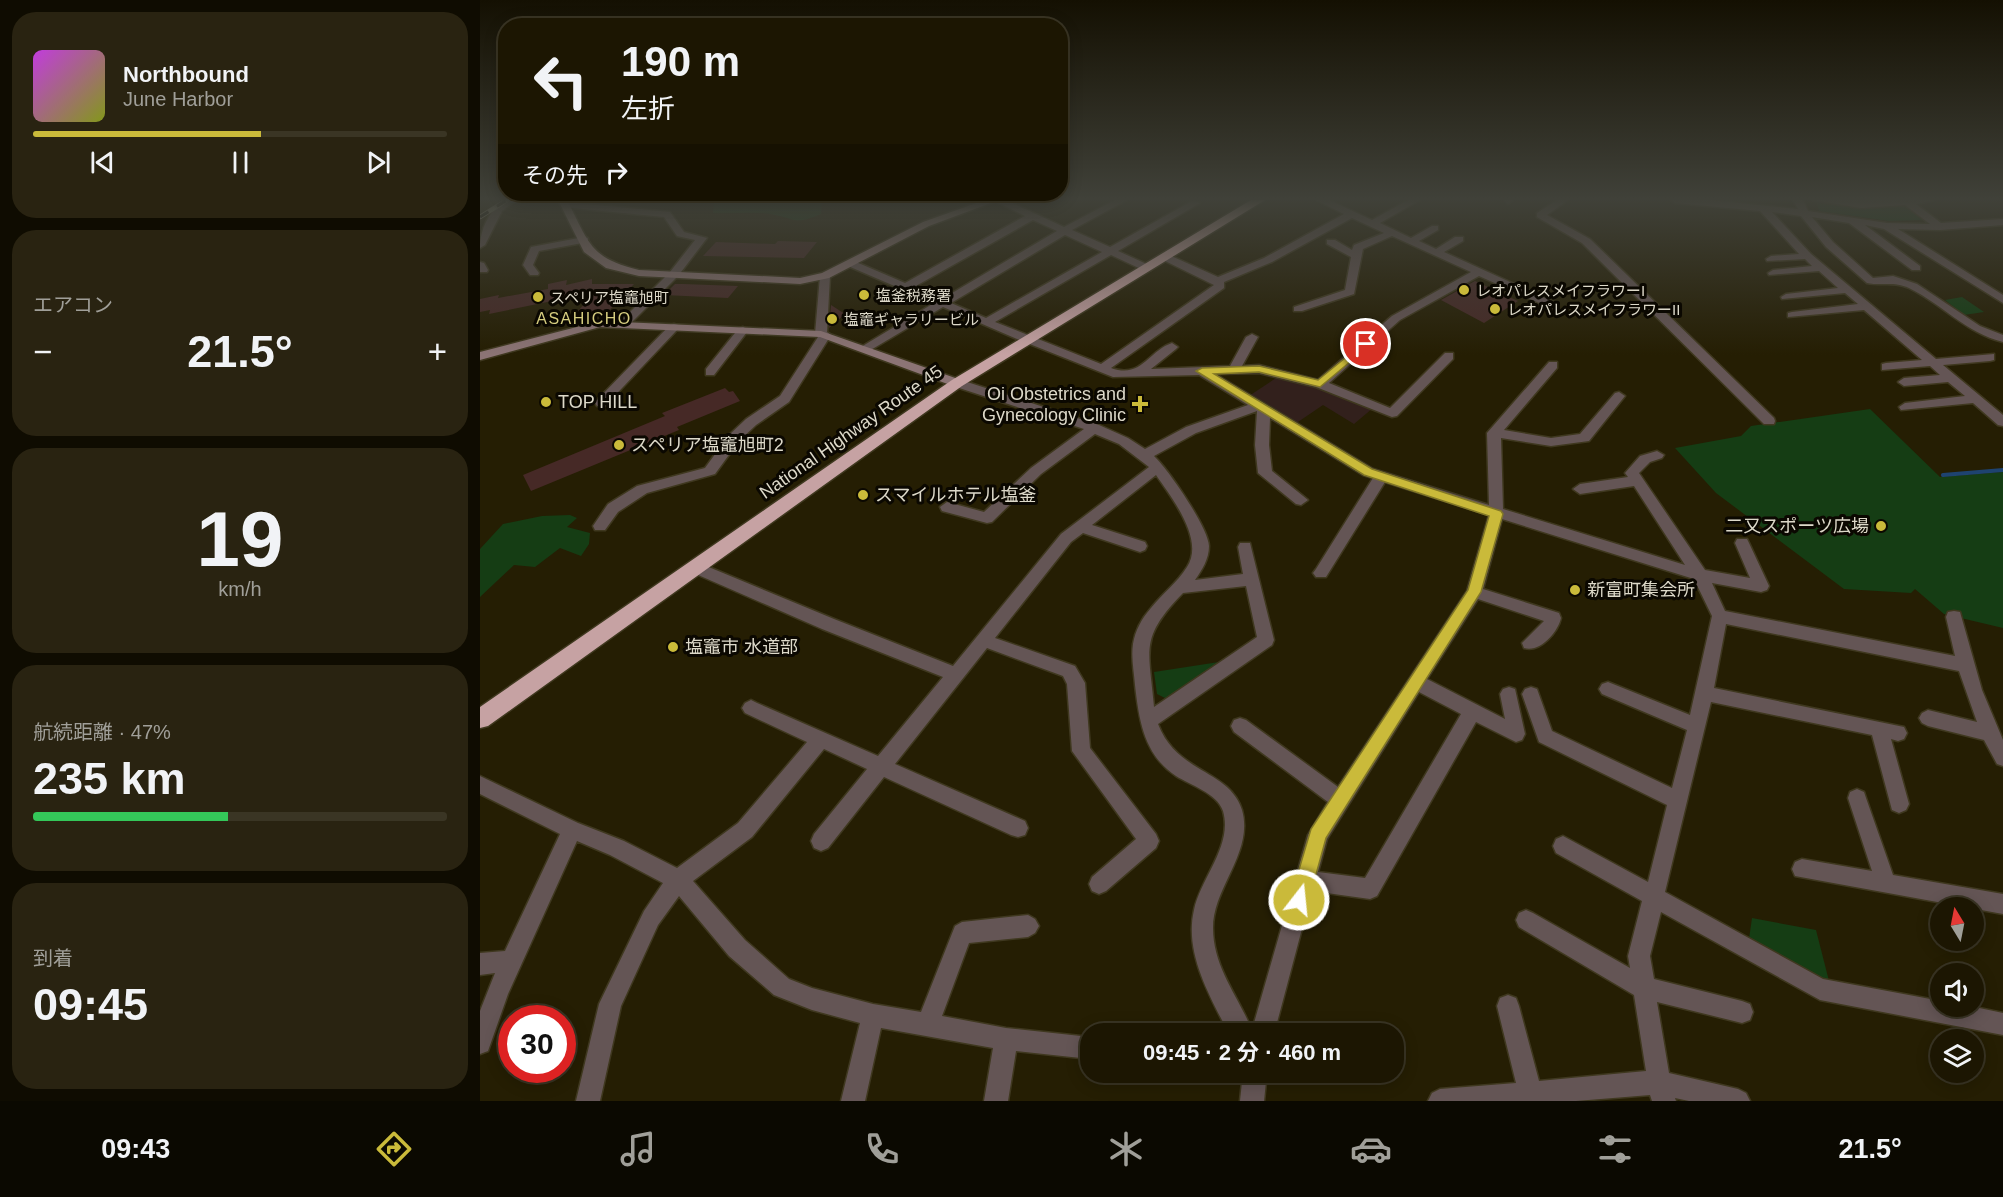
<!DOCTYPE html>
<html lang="ja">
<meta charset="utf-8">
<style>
:root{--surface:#1c1602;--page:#292311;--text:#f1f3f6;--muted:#a09f99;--line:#3a3524;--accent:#caba3a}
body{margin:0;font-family:Helvetica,"Noto Sans JP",sans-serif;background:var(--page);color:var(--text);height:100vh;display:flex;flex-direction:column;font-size:22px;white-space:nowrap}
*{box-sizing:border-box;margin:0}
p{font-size:20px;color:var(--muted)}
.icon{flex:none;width:33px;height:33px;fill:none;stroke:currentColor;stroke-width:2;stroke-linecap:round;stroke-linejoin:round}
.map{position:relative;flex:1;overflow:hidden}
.sheet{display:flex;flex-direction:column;gap:12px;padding:12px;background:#0f0c01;width:480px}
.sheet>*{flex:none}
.top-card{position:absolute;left:18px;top:18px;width:570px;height:183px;border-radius:24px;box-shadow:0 3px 15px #0003,0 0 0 2px var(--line);background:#1c1602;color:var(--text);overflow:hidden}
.needle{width:39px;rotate:350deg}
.fabs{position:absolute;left:1450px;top:897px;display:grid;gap:12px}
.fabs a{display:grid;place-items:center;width:54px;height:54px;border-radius:50%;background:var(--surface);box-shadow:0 3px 15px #0003,0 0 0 2px var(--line);font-size:30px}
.speed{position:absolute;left:18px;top:1005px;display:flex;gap:12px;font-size:30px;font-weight:700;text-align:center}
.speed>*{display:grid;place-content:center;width:78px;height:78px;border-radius:50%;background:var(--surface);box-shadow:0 3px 15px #0003,0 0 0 2px var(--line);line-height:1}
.speed .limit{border:9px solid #d22;background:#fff;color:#111}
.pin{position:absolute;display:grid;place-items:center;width:51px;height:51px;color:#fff;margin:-26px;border:3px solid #fff;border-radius:50%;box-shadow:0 2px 6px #0007}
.me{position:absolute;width:66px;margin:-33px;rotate:16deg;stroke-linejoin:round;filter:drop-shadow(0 0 4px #0008)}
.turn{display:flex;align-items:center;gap:21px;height:126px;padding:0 24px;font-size:27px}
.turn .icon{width:78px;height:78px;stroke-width:2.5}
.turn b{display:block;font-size:42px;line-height:51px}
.then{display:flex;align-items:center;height:57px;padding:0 24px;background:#0003;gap:12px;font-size:22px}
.big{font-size:45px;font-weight:700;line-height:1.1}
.sheet .card{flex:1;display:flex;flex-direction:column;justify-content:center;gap:9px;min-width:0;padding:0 21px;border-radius:24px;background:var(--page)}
.sheet .dial{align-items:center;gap:0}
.dial b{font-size:78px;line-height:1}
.song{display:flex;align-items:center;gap:18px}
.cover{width:72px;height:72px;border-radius:9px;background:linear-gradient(135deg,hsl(290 70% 55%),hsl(70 70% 35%))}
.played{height:6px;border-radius:3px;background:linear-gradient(90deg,var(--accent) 55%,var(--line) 55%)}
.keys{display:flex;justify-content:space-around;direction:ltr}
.heat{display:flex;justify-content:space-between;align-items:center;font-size:33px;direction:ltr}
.charge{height:9px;border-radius:4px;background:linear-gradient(90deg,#34c759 47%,var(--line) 0)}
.trip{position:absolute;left:600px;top:1023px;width:324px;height:60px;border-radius:24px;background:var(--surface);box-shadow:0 3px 15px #0003,0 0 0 2px var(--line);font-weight:700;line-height:60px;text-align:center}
.tab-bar{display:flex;height:96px;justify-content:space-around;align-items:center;background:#0b0901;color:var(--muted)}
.tab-bar .icon{width:42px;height:42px}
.tab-bar .selected{color:var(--accent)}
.tab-bar b{font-size:27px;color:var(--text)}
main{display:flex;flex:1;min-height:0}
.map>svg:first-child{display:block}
.education{fill:#32201c}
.green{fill:#153d14}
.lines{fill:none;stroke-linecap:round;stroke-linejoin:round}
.stream{stroke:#1e4370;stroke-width:4}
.building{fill:#462926}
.street-casing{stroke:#3f381f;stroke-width:3}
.secondary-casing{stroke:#3f381f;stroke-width:3}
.highway-casing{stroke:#3f381f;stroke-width:3}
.street{fill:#645555;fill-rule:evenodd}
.secondary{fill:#8c7475;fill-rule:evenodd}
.highway{fill:#c6a2a3;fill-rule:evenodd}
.rail-casing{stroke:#a7a28f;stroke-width:4.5}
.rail{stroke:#0b0801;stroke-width:3;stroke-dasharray:10;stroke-linecap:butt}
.route{fill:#caba3a;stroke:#837926;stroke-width:1.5}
.poi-dot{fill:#caba3a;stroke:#0b0801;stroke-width:2}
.labels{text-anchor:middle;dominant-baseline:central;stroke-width:6;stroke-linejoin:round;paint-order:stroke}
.far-poi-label{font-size:15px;fill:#ddd9c9;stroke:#0b0801;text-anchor:start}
.far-neighbourhood-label{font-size:16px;letter-spacing:1.5px;fill:#d6cd7f;stroke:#0b0801}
.poi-label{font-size:18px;fill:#ddd9c9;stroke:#0b0801;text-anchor:start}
.street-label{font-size:18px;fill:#ddd9c9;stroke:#0b0801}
</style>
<main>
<section class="sheet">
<div class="card">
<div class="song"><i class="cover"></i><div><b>Northbound</b><p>June Harbor</p></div></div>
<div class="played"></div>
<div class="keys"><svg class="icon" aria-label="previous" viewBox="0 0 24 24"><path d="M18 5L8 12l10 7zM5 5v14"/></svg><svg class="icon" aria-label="pause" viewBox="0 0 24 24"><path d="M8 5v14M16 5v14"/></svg><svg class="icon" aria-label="next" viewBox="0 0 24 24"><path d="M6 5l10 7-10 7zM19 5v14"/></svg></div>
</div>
<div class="card"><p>エアコン</p>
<div class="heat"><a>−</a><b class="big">21.5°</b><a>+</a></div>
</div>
<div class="card dial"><b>19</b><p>km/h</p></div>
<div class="card"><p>航続距離 · 47%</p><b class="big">235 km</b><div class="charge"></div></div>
<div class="card"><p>到着</p><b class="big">09:45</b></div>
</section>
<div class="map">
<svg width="1523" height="1101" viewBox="0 0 1523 1101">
<rect width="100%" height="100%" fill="#251e03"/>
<path class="education" d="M799,376L839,386L893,408L874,424L843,405L815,424L769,396Z"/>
<g class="green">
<path d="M234,200H342L341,214C314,226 315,218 290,214C272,211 252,214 233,213Z"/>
<path d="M1337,203L1376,207L1422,204L1442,220L1409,221L1339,211Z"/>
<path d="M1482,297L1504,312L1484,315L1465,300Z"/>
<path d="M1390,409L1460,477L1523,472V628L1464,614L1435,589L1431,593L1364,589L1236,493L1195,448L1261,436L1271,426Z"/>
<path d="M90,515L97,518L87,527L110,533L109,544L101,556L80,548L55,567L34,565L0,597V549L23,524L62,516Z"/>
<path d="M739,662L687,699L677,694L674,672Z"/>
<path d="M1272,918L1336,930L1349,981L1339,979L1269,939Z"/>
</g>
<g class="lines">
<path class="stream" d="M1463,475L1523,470"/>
</g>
<g class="building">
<path d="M298,241L337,242L324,258L223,256L236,242L295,244Z"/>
<path d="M112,279V284H154L127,313H96L108,300H77L9,314L10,310L0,312V299L19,295L18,298L68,289V284L87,280L86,285Z"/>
<path d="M995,281L1038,301L1004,323L961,300Z"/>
<path d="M195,284H203L258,286L248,298L184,295Z"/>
<path d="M351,305L365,314L349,328Z"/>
<path d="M245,388L249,392L253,391L260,401L197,427L199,430L51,491L43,475L185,416L182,413Z"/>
</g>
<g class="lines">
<defs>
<g id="street">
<path d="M25,200H36L22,211L5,245L0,248C0,229 9,211 25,200Z"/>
<path d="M513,200H526L584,227L635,200H647L592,230L630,247L712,201L720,203L638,251L671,266V270H663L631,255L515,322L621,364L734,285L681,259V255H689L738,277L784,258L864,214L836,200H849L892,220L928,200H940L900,223L931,238L952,226H958V230L939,241L956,249L975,237H983V241L964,252L1076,303V307H1068L999,276L920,320L849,383L910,408L965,353H973V359L917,416L912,417L836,387L779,373L735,374L893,469L1009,505L1007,433L1069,362H1077V368L1024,430L1071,438L1100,434L1135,393L1139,392L1145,396L1109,441L1071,446L1021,438L1023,509L1205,565L1154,486L1100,494L1093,489L1100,484L1148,477L1145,473L1160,456L1177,451L1184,455L1182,458L1170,462L1159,473L1225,570L1270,578L1255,543L1257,539H1267L1269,543L1289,586L1287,590L1281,592L1232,583L1245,611L1475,656L1466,617L1468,612L1474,611L1480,612L1502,690L1523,740V766L1517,764L1504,740L1448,726L1442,723L1439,718L1442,713L1448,710L1497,722L1479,671L1246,624L1234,688L1424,727L1427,733L1424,739L1418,741L1411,739L1429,804L1426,810L1419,813L1412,810L1392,735L1231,702L1185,892L1343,979L1461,1001V1006H1490L1523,1013V1035L1340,1000L1181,912L1170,956L1174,979L1262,1001L1270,1004L1273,1012L1270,1020L1262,1023L1177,1002L1189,1073L1258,1089L1266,1093L1270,1101H1209L1195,1098L1196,1101H1172L1170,1095L1096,1101H948L952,1093L960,1089L1036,1083L1017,1006L1020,998L1028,995L1036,998L1039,1006L1059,1081L1166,1071L1154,995L1039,927L1036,920L1039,913L1046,910L1053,913L1150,968L1148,956L1162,901L1076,853L1073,846L1076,839L1083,836L1168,882L1187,805L1059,742L1042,694L1045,689L1051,687L1057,689L1072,731L1192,788L1207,730L1122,694L1119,689L1122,684L1128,682L1210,715L1232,616L1214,579L1022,519L1003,589L1079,613L1081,618C1078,632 1060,653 1044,648L1042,643L1064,621L998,599L947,679L1025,719L1020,694L1023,689L1029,687L1035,689L1045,734L1042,740L1036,742L996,722L897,896L890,899L832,891L794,1034H749C730,996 704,953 714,910C721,877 753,846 743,811C737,793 710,785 696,776C664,755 659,720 655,685C654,671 651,658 653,644C655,631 662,618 671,608C682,594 697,583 707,567C725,540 692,498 676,475L612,525L665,542L667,546L665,550L660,552L603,533L591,542L515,638L595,666L605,683L610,748L676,834L679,841L676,848L626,891L619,894L612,891L609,884L612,877L656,839L592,751L587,684L583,676L507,648L415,764L545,821L548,828L545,835L538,837L531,835L404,777L348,848L341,851L334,848L331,841L334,834L387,769L344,749L272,837L213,881L265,940L309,979L332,988L393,1004L441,1012L475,926L482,922L548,915L555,919L559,926L555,933L548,937L489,943L462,1016L526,1028L610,1037V1059L536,1051L528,1101H504L513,1048L401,1028L385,1101H361L380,1023L332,1010L294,995L249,956L199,896L178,925L141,1006L120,1101H96L119,1004L164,911L183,883L130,855L97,841L28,994L8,1051L0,1054V1011L15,973L0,975V953L25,951L80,834L0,794V776L98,823L144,841L197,868L258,823L327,742L265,713L262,708L265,703L271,700L277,703L398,756L463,677L342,629L209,571L206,567L209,563H219L354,619L473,666L581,534L669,467L639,444L615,434L561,474L512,522L507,523L462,511L460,507L467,502L504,512L551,468L604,429L473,386L471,383L473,380H481L619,425L648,438L665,449L706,427L768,405L719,375L633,377L537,339L463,307L389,351H381V347L454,303L368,266V262H376L425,283L545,216ZM872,218L904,233L874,245L872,250L855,240H847V244L871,257L865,290L814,307V311H822L874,294L883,249L912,236L991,272L912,316L838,380L779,365L762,366L778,337L772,334L766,337L750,366L671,369L696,349L698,347L692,343C668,351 662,379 631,368L744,288V282L792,262ZM553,220L577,231L462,299L434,287ZM585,235L622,252L506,318L471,303ZM777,411L775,445L778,473L816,504L821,505L828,500L792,471L789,445L790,418L883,475L893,478L836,569L833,573L836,577H846L905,482L1009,515L987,591L858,787L766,720L760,718L754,720L751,726L754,732L848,802L828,835L772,1030C758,996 733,967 733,928C733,887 774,852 762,810C749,769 697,774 678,724L792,645L794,640L770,543H760L758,547L763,574L715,580C722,570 729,559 729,546C728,527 688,469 674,456L716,433ZM766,586L777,637L674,707C669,649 659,638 703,593ZM939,692L981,714L885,878L838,872L847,839Z"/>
<path d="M1024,200H1033L1028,204Z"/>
<path d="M1077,200H1088L1067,215L1110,239L1294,418L1295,421L1294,424H1284L1102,243L1057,217V213Z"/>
<path d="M1191,200H1230L1318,209L1313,200H1323L1328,211L1407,223L1444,224H1450L1425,205L1381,208L1332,200H1455L1436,204L1461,223L1523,219V225L1460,230L1418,229L1523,295V303L1404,229L1385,225L1440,266V270H1432L1369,223L1332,217L1353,242L1393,278L1413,276L1437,284L1500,326L1523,335V342C1486,333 1462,304 1429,288C1414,281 1402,286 1387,283L1346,247L1321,216L1292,212L1331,254L1456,359L1514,354V360L1510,361L1463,365L1523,415V426L1518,425L1493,403L1421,410L1419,407L1425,403L1485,396L1468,382L1424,386L1418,382L1424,378L1460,375L1450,366L1402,370V364L1406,363L1442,360L1384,310L1308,317V313L1312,312L1378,304L1365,293L1302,299L1301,297L1306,294L1358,288L1339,271L1289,275L1288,273L1293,270L1332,266L1325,259L1287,261L1286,259L1291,256L1319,254L1280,211L1195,203Z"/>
<path d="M85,202L190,212L204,232L227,238L198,276L148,326H140V322L190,272L215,240L197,236L184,217L82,207V203Z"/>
<path d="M104,237L108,238V242L59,251L53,265L59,273L58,275H50L43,265L51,247Z"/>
<path d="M0,262L4,263L8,270L7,272H0Z"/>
<path d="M345,273L350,276L347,332L351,335L309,402L276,425L259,441L235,474L167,493L138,512L125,530H115L113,526L128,504L157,486L225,468L249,435L266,419L300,396L338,337L335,334L340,276Z"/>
<path d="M194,324L198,325V329L125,406H117L115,403L117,400L190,325Z"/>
<path d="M263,327L269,330L267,332L234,375H226V369L259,328Z"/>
<path d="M1377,789L1384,792L1386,798L1413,875L1523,894V914L1315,876L1312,869L1315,862L1322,859L1392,871L1368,798L1370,792Z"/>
<path d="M763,1072H787L784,1101H760Z"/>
</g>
<g id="secondary">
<path d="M78,200H87C109,242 109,258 159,270L320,278L342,273L443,222L505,200H519L449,226L349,278L320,284L159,276L126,268L104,252Z"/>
<path d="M120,321L341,331L481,380L483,383L477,387L473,386L340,337L120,327L0,360V352Z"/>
</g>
<path id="highway" d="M771,200H785L482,386L8,726L0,728V707L472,380Z"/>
</defs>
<use href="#street" class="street-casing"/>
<use href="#secondary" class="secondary-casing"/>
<use href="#highway" class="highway-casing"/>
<use href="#street" class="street"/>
<use href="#secondary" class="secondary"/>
<use href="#highway" class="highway"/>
<defs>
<path id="rail" d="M0,217L27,200"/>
</defs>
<use href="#rail" class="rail-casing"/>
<use href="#rail" class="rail"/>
</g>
<linearGradient id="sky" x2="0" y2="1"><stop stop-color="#141002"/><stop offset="0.56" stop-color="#404139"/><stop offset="1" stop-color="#404139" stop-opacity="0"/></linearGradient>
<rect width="1523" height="355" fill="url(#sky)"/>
<path class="route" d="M886,341L889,342V346L840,387L779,372L734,374L892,469L1021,511L1023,514L1001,592L846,838L829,900L826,907L819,909L813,907L810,900L831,829L988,590L1009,516L884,475L716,371L722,368L779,366L838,380Z"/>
<g class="poi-dot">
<circle cx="984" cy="290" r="6"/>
<circle cx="384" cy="295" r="6"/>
<circle cx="58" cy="297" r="6"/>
<circle cx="1015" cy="309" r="6"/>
<circle cx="352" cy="319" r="6"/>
<circle cx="66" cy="402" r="6"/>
<path d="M657 395h6v6h6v6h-6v6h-6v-6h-6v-6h6z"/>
<circle cx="139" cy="445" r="6"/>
<circle cx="383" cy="495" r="6"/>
<circle cx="1401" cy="526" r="6"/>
<circle cx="1095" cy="590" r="6"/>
<circle cx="193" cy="647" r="6"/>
</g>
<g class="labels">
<g class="far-poi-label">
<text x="996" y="290">レオパレスメイフラワーI</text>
<text x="396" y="295">塩釜税務署</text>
<text x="70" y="297">スペリア塩竈旭町</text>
<text x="1027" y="309">レオパレスメイフラワーII</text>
<text x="364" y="319">塩竈ギャラリービル</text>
</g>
<g class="far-neighbourhood-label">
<text x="104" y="318">ASAHICHO</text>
</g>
<g class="poi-label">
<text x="646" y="394" text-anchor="end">Oi Obstetrics and<tspan x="646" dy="21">Gynecology Clinic</tspan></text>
<text x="78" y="402">TOP HILL</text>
<text x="151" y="445">スペリア塩竈旭町2</text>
<text x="395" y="495">スマイルホテル塩釜</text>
<text x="1389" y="526" text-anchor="end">二又スポーツ広場</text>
<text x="1107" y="590">新富町集会所</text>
<text x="205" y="647">塩竈市 水道部</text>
</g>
<g class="street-label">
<text transform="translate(371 432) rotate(-35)">National Highway Route 45</text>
</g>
</g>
</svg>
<div class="fabs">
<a><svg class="needle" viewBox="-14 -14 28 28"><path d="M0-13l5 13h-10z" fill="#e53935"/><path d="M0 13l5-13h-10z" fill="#a09f99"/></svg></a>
<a><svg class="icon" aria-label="sound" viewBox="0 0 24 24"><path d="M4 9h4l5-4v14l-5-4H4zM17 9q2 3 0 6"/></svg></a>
<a><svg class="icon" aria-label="layers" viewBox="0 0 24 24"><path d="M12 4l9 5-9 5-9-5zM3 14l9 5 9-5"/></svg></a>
</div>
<div class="speed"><div class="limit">30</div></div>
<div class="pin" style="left:886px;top:344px;background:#d93025"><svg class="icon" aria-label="arrive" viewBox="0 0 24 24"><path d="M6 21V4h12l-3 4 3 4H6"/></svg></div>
<svg class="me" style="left:819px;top:900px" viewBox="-20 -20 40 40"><circle r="17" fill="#caba3a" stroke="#fff" stroke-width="3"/><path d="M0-11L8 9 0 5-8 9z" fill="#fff"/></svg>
<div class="trip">09:45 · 2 分 · 460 m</div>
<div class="top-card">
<div class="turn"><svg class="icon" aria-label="left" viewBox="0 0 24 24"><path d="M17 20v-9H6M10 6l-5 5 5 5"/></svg><div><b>190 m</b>左折</div></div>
<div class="then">その先<svg class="icon" aria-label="right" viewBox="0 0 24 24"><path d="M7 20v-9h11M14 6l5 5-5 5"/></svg></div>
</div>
</div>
</main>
<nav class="tab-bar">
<b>09:43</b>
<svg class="icon selected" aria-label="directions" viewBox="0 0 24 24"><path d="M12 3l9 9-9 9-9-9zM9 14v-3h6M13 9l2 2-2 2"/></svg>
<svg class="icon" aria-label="music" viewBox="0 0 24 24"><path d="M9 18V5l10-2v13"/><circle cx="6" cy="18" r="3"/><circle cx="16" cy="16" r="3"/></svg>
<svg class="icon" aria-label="phone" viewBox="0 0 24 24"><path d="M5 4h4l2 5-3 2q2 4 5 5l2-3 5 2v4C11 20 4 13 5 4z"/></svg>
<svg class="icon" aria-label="climate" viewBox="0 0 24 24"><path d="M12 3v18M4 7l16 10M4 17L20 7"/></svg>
<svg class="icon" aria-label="car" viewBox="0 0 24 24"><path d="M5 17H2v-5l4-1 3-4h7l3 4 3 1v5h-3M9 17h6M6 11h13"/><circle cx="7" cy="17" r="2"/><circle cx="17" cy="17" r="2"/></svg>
<svg class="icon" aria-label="filters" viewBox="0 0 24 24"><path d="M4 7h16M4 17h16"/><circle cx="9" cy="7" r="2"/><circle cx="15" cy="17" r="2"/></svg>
<b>21.5°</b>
</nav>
